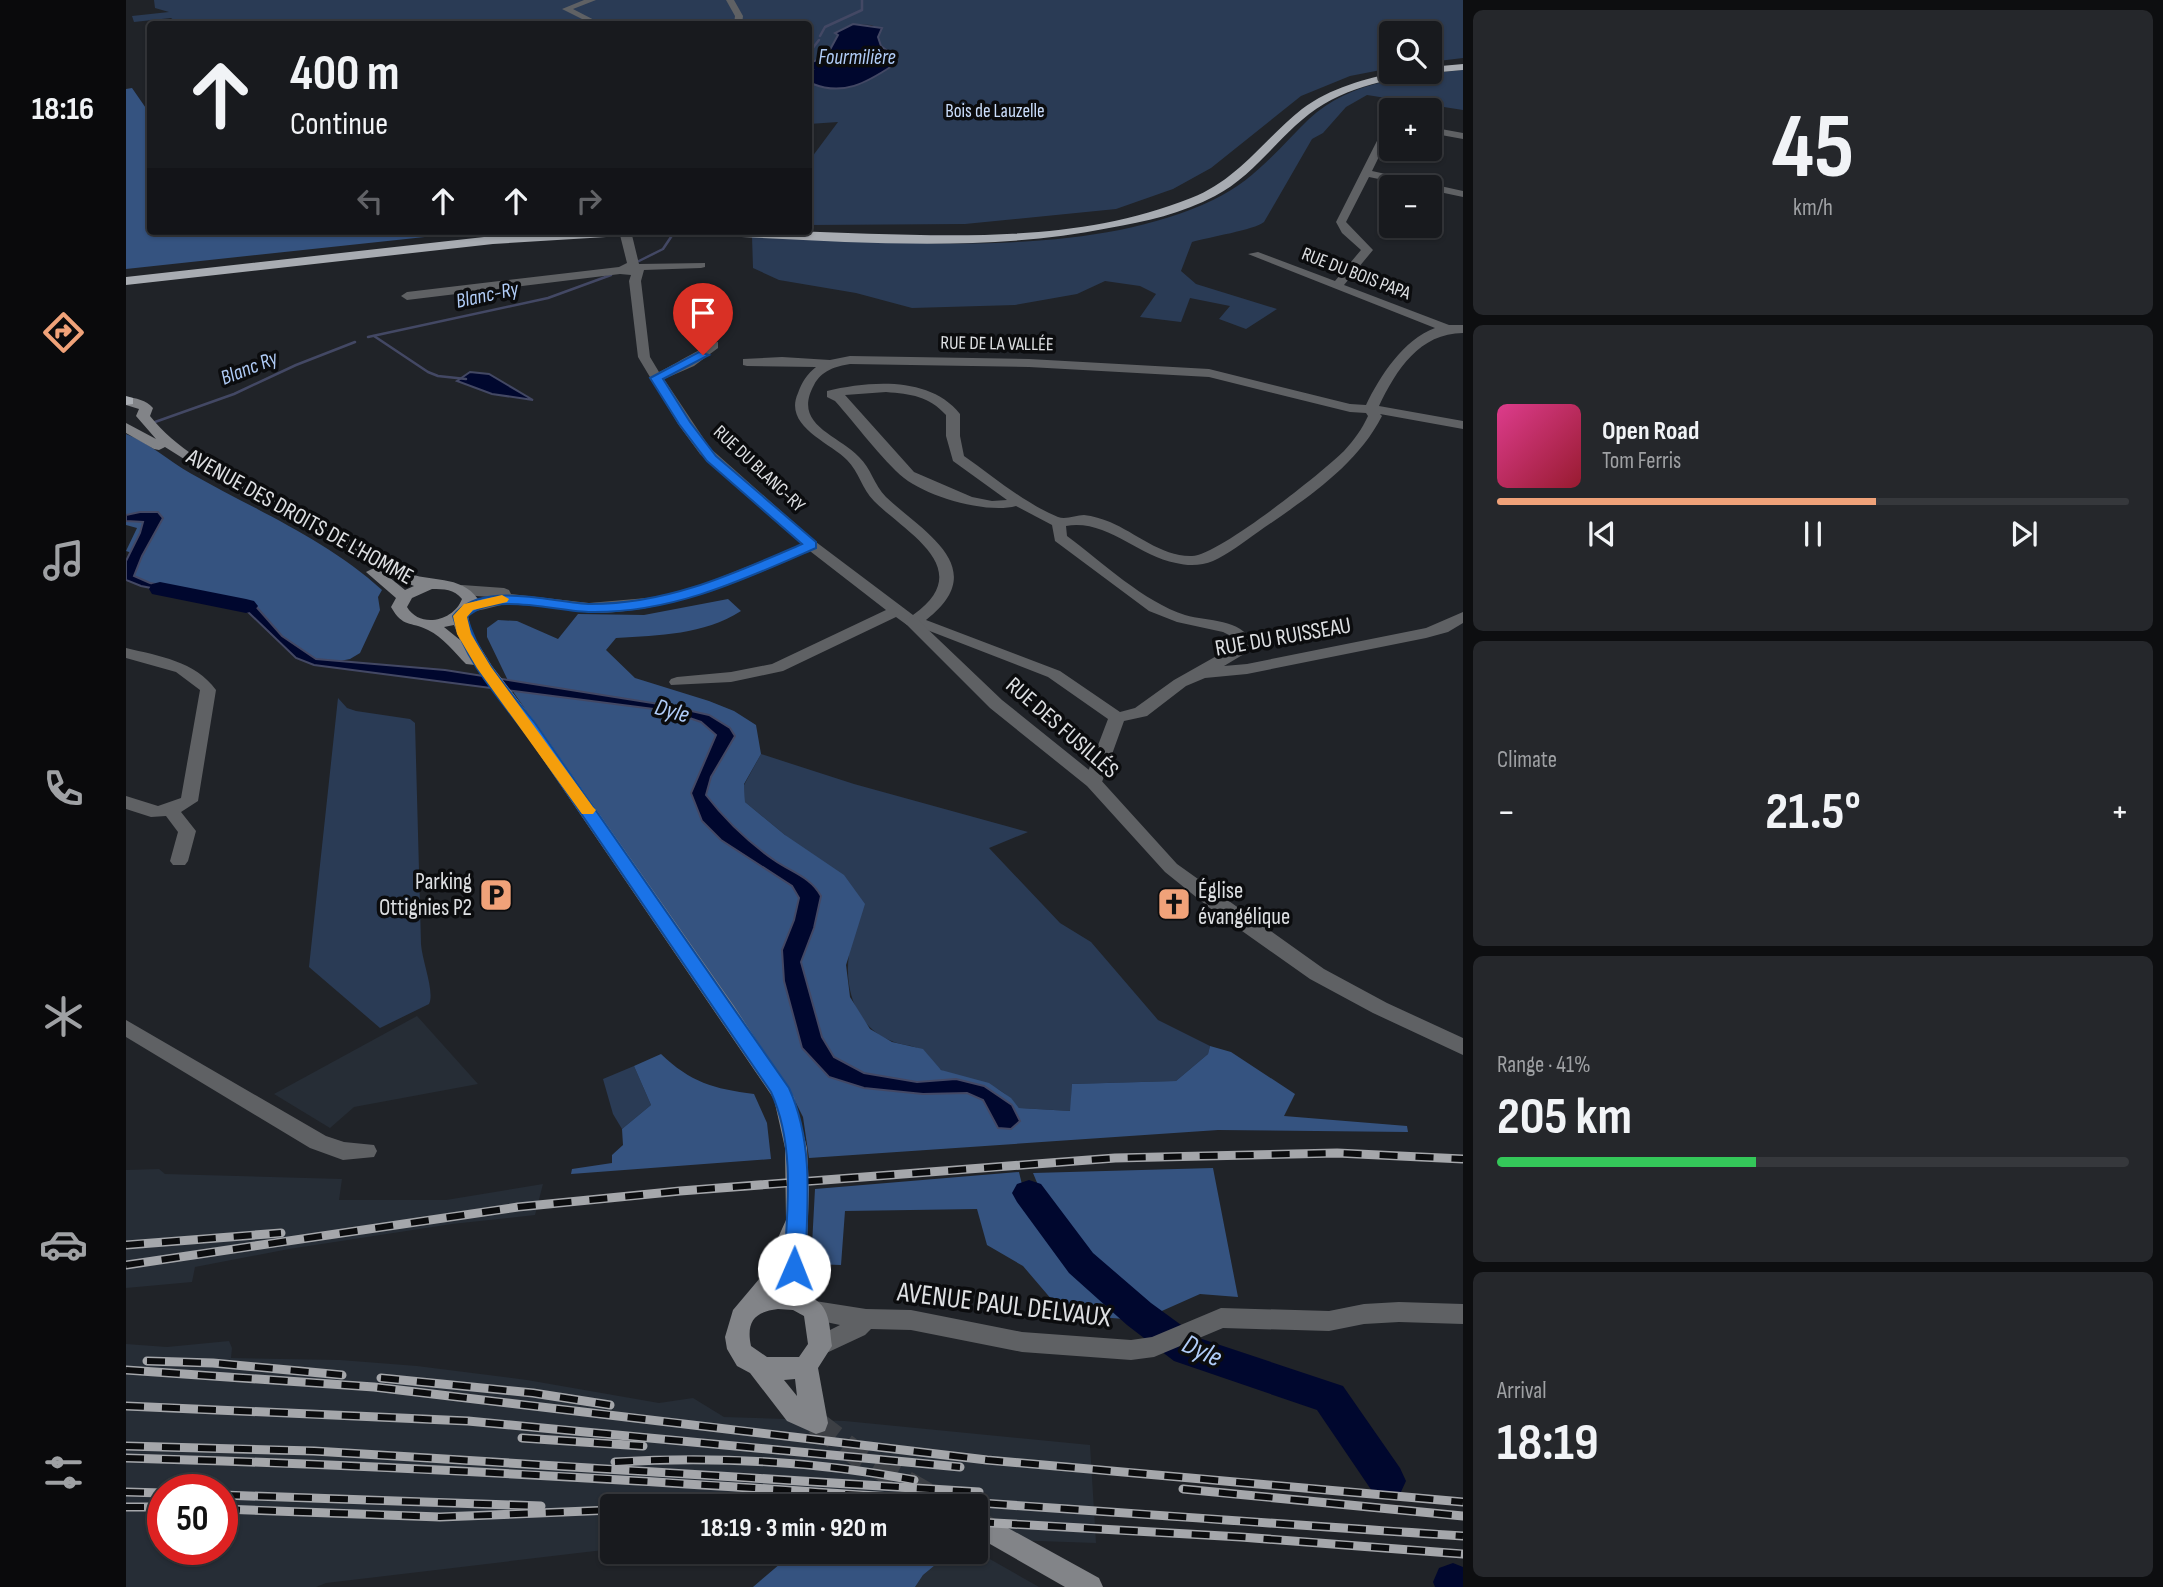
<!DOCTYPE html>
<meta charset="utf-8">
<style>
:root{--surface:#181a1e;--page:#25272b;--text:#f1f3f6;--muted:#9fa1a4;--line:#36383c;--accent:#f0a279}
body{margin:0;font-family:"Sofia Sans Condensed",sans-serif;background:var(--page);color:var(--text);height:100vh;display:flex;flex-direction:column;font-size:26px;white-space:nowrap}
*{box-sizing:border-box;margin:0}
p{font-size:23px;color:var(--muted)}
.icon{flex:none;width:38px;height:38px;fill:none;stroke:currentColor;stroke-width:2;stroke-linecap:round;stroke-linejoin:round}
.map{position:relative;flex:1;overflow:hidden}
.details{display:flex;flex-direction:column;gap:10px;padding:10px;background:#0d0e10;width:700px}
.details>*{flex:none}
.hud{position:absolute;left:21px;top:21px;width:665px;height:214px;border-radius:7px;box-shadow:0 2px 5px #0004,0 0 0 2px var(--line);background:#181a1e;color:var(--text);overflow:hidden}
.tools{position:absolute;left:1253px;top:21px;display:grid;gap:14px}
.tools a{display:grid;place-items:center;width:63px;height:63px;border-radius:7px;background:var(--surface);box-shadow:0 2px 5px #0004,0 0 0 2px var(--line);font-size:35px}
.speed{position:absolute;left:21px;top:1474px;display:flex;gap:14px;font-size:35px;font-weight:700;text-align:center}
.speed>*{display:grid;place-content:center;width:91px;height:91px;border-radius:50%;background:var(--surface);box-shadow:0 2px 5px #0004,0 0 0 2px var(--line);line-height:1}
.speed .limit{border:10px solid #d22;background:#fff;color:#111}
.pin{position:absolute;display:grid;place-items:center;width:60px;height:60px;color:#fff;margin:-72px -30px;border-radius:50% 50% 50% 0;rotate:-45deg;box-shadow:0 0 7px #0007}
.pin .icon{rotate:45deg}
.me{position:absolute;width:77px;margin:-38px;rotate:1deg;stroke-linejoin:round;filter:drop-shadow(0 0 5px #0008)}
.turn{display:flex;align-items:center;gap:24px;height:147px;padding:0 28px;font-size:32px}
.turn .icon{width:91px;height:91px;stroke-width:2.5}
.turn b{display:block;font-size:49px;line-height:60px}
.lanes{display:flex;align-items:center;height:66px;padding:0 28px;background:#0003;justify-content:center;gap:35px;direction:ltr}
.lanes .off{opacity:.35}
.big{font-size:52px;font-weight:700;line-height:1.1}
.details .tile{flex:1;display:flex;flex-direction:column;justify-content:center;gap:10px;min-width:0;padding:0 24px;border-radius:10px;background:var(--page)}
.details .dial{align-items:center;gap:0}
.dial b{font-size:91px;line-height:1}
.song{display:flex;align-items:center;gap:21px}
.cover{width:84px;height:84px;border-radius:10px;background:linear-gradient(135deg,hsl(330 70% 55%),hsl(350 70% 35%))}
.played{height:7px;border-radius:4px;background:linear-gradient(90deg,var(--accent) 60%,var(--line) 60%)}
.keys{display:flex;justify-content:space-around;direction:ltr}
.heat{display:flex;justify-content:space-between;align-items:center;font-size:38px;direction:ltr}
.charge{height:10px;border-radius:5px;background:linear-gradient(90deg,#34c759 41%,var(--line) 0)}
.trip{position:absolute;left:474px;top:1494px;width:388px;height:70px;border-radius:7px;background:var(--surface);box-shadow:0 2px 5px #0004,0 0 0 2px var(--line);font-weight:700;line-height:70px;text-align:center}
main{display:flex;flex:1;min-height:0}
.dock{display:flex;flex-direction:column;width:126px;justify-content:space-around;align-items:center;background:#0a0a0c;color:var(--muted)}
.dock .icon{width:49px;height:49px}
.dock .selected{color:var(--accent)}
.dock b{font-size:32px;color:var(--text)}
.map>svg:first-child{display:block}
.built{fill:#262d36;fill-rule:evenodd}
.green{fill:#2a3b55}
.forest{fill:#355380}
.water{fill:#00072e;stroke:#434864;stroke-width:2}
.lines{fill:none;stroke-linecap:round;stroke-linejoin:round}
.stream{stroke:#434864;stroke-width:2.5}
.river{fill:#00072e;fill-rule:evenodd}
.secondary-tunnel{stroke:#3c3f44;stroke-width:24;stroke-dasharray:24 12;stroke-linecap:butt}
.minor{fill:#5f6164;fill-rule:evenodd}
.tertiary{fill:#5f6164;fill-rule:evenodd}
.secondary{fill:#828488;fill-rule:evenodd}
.trunk{fill:#a8acb2;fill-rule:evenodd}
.rail-casing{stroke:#a5a7ab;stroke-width:9}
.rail{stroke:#0b0c0e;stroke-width:6;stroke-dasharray:18;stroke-linecap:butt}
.route{fill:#1a73e8;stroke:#114b97;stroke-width:2}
.slow{fill:#f59e0b}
.labels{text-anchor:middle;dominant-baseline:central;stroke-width:7;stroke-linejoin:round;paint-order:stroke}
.far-park-label{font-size:19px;fill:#cbdefc;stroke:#0b0c0e}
.far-street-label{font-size:19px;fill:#dee0e3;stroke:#0b0c0e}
.far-water-label{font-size:21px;font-style:italic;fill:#b0ccf7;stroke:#0b0c0e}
.street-label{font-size:23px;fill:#dee0e3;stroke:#0b0c0e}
.poi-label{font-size:23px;fill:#dee0e3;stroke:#0b0c0e;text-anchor:end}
.water-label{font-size:24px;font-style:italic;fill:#b0ccf7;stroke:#0b0c0e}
.near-street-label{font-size:28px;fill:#dee0e3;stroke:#0b0c0e}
.near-water-label{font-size:28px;font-style:italic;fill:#b0ccf7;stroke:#0b0c0e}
</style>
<main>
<nav class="dock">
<b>18:16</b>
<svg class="icon selected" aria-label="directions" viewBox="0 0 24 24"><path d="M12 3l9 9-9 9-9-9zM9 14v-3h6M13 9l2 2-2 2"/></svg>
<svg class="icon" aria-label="music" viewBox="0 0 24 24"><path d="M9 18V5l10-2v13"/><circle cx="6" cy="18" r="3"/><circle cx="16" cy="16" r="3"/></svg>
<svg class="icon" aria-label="phone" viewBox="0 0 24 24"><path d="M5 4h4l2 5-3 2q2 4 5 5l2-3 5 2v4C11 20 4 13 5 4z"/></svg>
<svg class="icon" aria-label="climate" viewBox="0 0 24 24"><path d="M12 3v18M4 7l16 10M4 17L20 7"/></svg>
<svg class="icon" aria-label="car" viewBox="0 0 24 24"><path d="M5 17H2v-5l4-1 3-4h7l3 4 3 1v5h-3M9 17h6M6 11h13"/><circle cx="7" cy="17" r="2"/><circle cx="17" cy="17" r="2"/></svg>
<svg class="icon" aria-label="filters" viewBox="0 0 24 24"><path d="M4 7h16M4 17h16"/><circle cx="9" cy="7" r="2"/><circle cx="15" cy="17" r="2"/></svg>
</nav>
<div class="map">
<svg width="1337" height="1587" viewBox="0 0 1337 1587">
<rect width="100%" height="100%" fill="#202328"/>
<g class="built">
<path d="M291,1016L352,1084L228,1107L204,1128L148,1094Z"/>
<path d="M33,1169L39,1174L216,1179L213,1200H320L417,1184L409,1215L326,1224L163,1249L69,1267L66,1282L0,1288V1170Z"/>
<path d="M103,1341L106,1348L105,1358L214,1360L291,1366L401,1380L533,1403L567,1398L598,1417L719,1421L964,1445L970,1543L851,1539L850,1507H486V1549L200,1583L190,1587H0V1344L41,1347ZM37,1489H96V1549H37Z"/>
<path d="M862,1558L913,1587H789L797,1575L814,1561Z"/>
</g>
<g class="green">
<path d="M28,0H1337V58L1304,62V33H1265V68L1224,76L1175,96L1085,168L1047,189L990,209L839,224L683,225V161L712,122L683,124V72L768,56L755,46L752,37L756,29L745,25L727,24C705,42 710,54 683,63L682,24H53L45,18L8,22L6,16L43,12L29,8Z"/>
<path d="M1337,70V110L1241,95L1220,107L1197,133L1186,139L1138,222C1128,230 1083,237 1066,242L1055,271L1070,284L1151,309L1120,329L1093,319L1104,306L1064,298L1055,322L1014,317L1030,294L1014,286L979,281L951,294L889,305L786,308L730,293L653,280L627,268L626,236C767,241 957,262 1087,200C1128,181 1152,149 1183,119C1223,81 1285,75 1337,70Z"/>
<path d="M212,698L221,708L230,711L284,719L289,723L295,944C296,961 309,992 303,1004L254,1028L183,967Z"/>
<path d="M635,754L728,784L902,832L863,848L934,923L965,942L1032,1020L1084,1046L1082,1054L1050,1081L946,1084L945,1111L893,1108C867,1076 848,1085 817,1071C807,1067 804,1053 794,1049C786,1045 776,1045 768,1042C726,1027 716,982 725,943L659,835L619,802L618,785Z"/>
<path d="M508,1066L525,1105L496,1129L487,1114L477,1079Z"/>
</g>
<g class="forest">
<path d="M6,88L24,114V231H355L0,269V89Z"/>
<path d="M0,434C22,442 43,461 64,473C129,510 200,539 256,590L252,597L254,610L234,653L224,659L209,662L190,659L176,651L156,636L127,603L24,583L8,576L15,556L0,551L11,528L0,525Z"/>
<path d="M602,599L615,611C577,635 534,635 490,638L480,650L509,678L583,701L608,711L630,725L635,754L618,784L619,802L659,835L718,875L739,904L720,965L724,997L744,1029L766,1042L797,1049L815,1070L863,1083L885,1098L893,1108L944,1111L946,1084L1050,1081L1082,1054L1084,1046L1105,1052L1169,1094L1158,1116L1281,1126L1282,1132L1092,1130L683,1158L677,1117L661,1085L388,693L361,637V628L372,620L391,621L432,639L452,614L518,615Z"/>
<path d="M535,1054C564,1082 588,1089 628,1094L641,1123L645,1159L445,1174L446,1169L486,1163V1155L497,1145L496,1129L525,1105L508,1066Z"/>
<path d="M1087,1168L1112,1297L1074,1294L1029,1314C975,1269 934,1241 907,1173Z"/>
<path d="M893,1172L899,1197L952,1266L1010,1320L938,1314L897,1266L861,1245L851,1209L719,1211L715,1265L685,1264L689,1189Z"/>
<path d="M668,1552H753L814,1561L797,1575L789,1587H627Z"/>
</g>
<g class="water">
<path d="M727,24L756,28L752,37L755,46L768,56L766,66C740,83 717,96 687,84L682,71L687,69L683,63L700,57L712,35L709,33Z"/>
<path d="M344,372L363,374L407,400L366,394L331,381Z"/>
<path d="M14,512H32L37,518L16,556L8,576L24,583L127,603L156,636L190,659L319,670L539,705L583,715L604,728L609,736L585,777L580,795C600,821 621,841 648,860C665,872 685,877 695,896L688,928L675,962L696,1037L708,1057L738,1073L791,1082L830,1079L858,1086L886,1105L894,1121L885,1129L872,1128L857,1100L841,1093L797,1094L738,1088L703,1077L676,1048L658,981L656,950L668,920L673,898L666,886L595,840L576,821L565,793L590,735L575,722L543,711L188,665L170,658L119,609L102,603L15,586L0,580V561L14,533L17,522L0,521V515Z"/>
</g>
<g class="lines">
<g class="stream">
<path d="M694,36L699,27L736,10V0"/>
<path d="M682,54L693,40"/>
<path d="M513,261L537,249L549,231"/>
<path d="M248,336L302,372L312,376L340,379"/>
<path d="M242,337L422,298L485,275"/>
<path d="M29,422L108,394L170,365L229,342"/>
</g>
<g class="river">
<path d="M34,582L120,599L128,601L132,606L128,611L120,613L26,594L23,589L26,584Z"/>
<path d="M903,1180L915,1184L967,1253L1025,1303L1073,1338L1217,1386L1274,1468L1280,1481L1274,1494L1261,1499L1248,1494L1191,1410L1048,1361L1001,1325L943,1273L891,1202L886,1193L891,1184Z"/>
<path d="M1327,1563L1337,1567V1587H1309L1307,1582L1313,1568Z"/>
</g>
<g class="secondary-tunnel">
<path d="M690,1423L733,1456L823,1507"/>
<path d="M850,1522L873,1535"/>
</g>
<g class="minor">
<path d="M458,0H470L447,9L476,24H466L436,9Z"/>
<path d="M600,0H608L617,16L616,24H608L609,16Z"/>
<path d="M1275,103L1280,106L1278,110H1268Z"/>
<path d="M1265,120V132L1246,171L1337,191V197L1304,190V187H1291L1243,177L1220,222L1247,250L1218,285L1323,325H1337V333C1294,333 1270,370 1253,406L1337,421V429L1254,414L1256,416C1230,467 1178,500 1132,532C1118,542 1102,554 1087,561C1076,566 1061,566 1050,563C1011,556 981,519 940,526L941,536C976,562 1018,602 1059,615C1083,622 1114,618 1127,643L1123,651L1098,666L1121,664L1300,628L1337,612V623L1322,632L1300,638L1121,674L1079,678L1060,686L1021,716L998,721L976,782L967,788L958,782L982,719L922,677L801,630L781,625L770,617L657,671L605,682L545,685L543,682L545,679L551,677L605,672L646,664L760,610L680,548L574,454L552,424L512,357L503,281L505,275L494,274L281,300L275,296L281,292L493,267L501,263L493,231H505L513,264L579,263V267L575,268L518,270L515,281L524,357L533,372C546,366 585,342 592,342V348L568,366L538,379L584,448L690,542L787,615C852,569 780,533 748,501C736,489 733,472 721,460C703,442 657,426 672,393C676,382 681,374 690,367L621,366L617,365V359L656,357L704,360L724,356L903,359L1083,369L1224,404L1240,405C1254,376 1277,340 1309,328L1122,254L1132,252L1209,281L1235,250L1216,233L1210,222L1260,123ZM724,364L903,367L1083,377L1224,412L1240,413L1242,416C1236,429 1228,440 1218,451C1197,472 1093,555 1066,556C1036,557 1010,533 984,522C976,519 967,516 958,515C950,515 940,520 932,517C898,503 868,477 838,456L834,436V414C804,376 744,381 701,391V397L709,401C729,423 756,460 778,478C802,497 861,514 890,506L926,525L929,541L1023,611L1051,622L1097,632L1109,638L1110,645L1048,680L1009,708L994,712L934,671L800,620C867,568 797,532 760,497C748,485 745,468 733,457C711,434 666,425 688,385C695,371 710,366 724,364ZM760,392C785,394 803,396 820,415V436L827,461L881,500L866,501L846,497L788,472L719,395Z"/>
<path d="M1304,127L1337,133V139L1304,133Z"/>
<path d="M0,648C33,656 69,661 90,690L72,801L55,812L70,831L62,861L59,865H47L44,861L52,832L40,816L25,817L0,809V796L32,806L55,798L74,690L50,672L0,658Z"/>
<path d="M0,1020L200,1136L218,1142L248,1145L251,1151L248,1157L217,1160L184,1148L0,1037Z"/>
</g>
<g class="tertiary">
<path d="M685,541L690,542L692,545L690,548C621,579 552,610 476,613C447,613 419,604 390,603C373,603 353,614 338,610L335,607L338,604L365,597L336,595L328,590L336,585L378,588L383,590L385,594L463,603L532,597L578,584Z"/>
<path d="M786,617L791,619L876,700L973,778L1051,864L1198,969L1261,1003L1337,1038V1055L1247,1013L1184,979L1085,909L1039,872L961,786L864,708L778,622L781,619Z"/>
<path d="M689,1301L740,1309L785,1310L896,1332L1005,1340L1026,1337L1095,1308L1203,1311L1238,1304L1273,1302L1337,1304V1324L1273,1322L1238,1324L1203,1331L1097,1328L1028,1357L1005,1360L896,1352L785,1330L745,1329L739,1335L694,1356L686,1353L682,1346L686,1339L714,1325L681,1318L677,1311L681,1304Z"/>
</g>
<g class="secondary">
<path d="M0,397C10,398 20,400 27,408L24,416C64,467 144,495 201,526C227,540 251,560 279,572C304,583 334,574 352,599L342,616L346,634L366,666L409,722L608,1006L668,1097L681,1148L683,1190L680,1269L683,1296C705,1306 703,1325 706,1346L692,1368L702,1423L699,1431L690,1434L661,1421L624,1373L611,1366L601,1349L599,1337L607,1310L634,1278L660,1220L659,1148L648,1099L397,730L349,665L340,664C329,653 317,637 302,630C284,621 277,628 265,607L270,598L240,572L248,568L189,531L93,481L39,447L33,450L28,449L0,433V423L30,439L10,416L13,409L0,405ZM258,573L288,586L279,590ZM306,589C318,589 328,589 336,599C328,621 294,629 281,607L286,598ZM328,625L334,640L318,627ZM658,1276L659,1289H652L658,1277ZM652,1309L667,1310L678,1316L682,1344L673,1357H641L625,1346C620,1322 628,1312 652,1309ZM669,1379L671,1396L658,1380Z"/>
<path d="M873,1523L973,1578L977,1587H939L864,1544L860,1535L864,1526Z"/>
</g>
<g class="trunk">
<path d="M1337,64V70L1304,73L1300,72H1304V67Z"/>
<path d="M1274,72H1298C1289,78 1274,78 1263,80C1240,85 1218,92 1198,104C1157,128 1133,173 1089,196C1057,213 1019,222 983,228C848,255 708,240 571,235L565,231C597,231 629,230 660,231C795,234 937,249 1065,198C1112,180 1138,139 1176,109C1204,88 1240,78 1274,72Z"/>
<path d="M454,231H519L513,235L367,244L0,285V277L367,236Z"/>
<path d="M0,396L7,398V404L0,405Z"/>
</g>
<defs>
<g id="rail">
<path d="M0,1245L155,1233"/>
<path d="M0,1265L392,1207L554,1191L989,1158L1211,1153L1337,1159"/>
<path d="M21,1361L87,1363L216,1375"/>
<path d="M0,1370L248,1387L861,1460L1337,1502"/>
<path d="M255,1378L407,1393L484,1405"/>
<path d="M0,1406L342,1421L834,1467"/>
<path d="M396,1438L517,1446"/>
<path d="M0,1446L188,1451L853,1492"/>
<path d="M0,1458C446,1470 892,1507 1337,1536"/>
<path d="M489,1462C590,1456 688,1461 788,1480"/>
<path d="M1057,1489L1337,1516"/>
<path d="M0,1492L37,1493"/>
<path d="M96,1495L415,1506"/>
<path d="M0,1507H37"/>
<path d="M96,1509L314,1517L486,1510"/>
<path d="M850,1522L1115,1537L1337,1554"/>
</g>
</defs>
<use href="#rail" class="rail-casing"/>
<use href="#rail" class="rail"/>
</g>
<path class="route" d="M573,352L583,355L537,379L564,422L590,456L690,542V548C617,580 547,613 465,612C432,612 367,591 341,617C352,657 383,690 409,723L663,1088C689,1145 681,1209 679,1269L676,1276L668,1278L661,1276L658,1269C661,1211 670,1147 645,1092C567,977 489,863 411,749C382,707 340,667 327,616C355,579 426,603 465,604C542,604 607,574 676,544L581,461L553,424L524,378Z"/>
<path class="slow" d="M376,595L383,599L381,602L347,610L341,617L345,634L365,667L467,807L470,810L467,814H456L351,668L331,634L327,616L338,604Z"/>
<defs>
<symbol id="parking-square" viewBox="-11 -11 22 22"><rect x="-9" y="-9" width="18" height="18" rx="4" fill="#f0a279" stroke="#0b0c0e"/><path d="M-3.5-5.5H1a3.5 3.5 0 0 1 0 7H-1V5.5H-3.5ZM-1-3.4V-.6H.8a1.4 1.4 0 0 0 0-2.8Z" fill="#111"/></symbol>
<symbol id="church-square" viewBox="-11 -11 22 22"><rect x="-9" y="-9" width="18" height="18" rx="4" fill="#f0a279" stroke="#0b0c0e"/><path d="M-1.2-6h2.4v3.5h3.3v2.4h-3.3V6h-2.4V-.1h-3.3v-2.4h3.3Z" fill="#111"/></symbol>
</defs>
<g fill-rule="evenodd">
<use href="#parking-square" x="351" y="876" width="38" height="38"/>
<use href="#church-square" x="1029" y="885" width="38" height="38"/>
</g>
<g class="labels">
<g class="far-park-label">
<text x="869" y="111">Bois de Lauzelle</text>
</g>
<g class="far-street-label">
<text transform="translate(1230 274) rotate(21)">RUE DU BOIS PAPA</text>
<text transform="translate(871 344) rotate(1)">RUE DE LA VALLÉE</text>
<text transform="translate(633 469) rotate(43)">RUE DU BLANC-RY</text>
</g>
<g class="far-water-label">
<text x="731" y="57">Fourmilière</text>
<text transform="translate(361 295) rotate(-12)">Blanc-Ry</text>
<text transform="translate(123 368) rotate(-22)">Blanc Ry</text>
</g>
<g class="street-label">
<text transform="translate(174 517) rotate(29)">AVENUE DES DROITS DE L'HOMME</text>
<text transform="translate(1157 637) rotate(-10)">RUE DU RUISSEAU</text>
<text transform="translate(936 728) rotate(41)">RUE DES FUSILLÉS</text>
</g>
<g class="poi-label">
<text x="346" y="882">Parking<tspan x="346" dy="26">Ottignies P2</tspan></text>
<text x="1072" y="891" text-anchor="start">Église<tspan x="1072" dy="26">évangélique</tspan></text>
</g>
<g class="water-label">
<text transform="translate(546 711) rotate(16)">Dyle</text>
</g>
<g class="near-street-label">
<text transform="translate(878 1305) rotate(7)">AVENUE PAUL DELVAUX</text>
</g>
<g class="near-water-label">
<text transform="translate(1076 1351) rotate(25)">Dyle</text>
</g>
</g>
</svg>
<div class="tools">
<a><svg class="icon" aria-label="search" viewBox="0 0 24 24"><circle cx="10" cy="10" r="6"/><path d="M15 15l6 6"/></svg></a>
<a>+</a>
<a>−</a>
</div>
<div class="speed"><div class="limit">50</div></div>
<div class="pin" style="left:577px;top:355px;background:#d93025"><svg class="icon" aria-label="arrive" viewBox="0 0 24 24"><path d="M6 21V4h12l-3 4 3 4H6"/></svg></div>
<svg class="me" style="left:668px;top:1269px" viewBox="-20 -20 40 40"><circle r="19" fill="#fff"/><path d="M0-13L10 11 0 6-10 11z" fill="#1a73e8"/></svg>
<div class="trip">18:19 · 3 min · 920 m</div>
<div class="hud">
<div class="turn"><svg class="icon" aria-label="ahead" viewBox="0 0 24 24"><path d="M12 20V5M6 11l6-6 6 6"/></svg><div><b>400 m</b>Continue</div></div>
<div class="lanes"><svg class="icon off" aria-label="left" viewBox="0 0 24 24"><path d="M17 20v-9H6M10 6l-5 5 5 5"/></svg><svg class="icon" aria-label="ahead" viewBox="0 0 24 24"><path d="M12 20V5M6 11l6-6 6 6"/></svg><svg class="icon" aria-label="ahead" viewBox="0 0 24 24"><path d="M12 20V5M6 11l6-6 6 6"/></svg><svg class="icon off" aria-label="right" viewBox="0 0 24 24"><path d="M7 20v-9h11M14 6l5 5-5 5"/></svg></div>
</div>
</div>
<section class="details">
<div class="tile dial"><b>45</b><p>km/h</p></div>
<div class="tile">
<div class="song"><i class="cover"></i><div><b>Open Road</b><p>Tom Ferris</p></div></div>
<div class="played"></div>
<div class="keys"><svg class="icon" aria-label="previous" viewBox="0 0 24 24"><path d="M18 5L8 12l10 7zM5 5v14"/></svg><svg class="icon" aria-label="pause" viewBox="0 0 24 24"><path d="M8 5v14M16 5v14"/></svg><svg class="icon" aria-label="next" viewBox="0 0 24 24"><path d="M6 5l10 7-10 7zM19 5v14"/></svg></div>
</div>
<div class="tile"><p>Climate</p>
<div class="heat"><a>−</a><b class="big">21.5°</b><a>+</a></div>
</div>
<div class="tile"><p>Range · 41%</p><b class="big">205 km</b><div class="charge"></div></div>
<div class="tile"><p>Arrival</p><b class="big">18:19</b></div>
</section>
</main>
